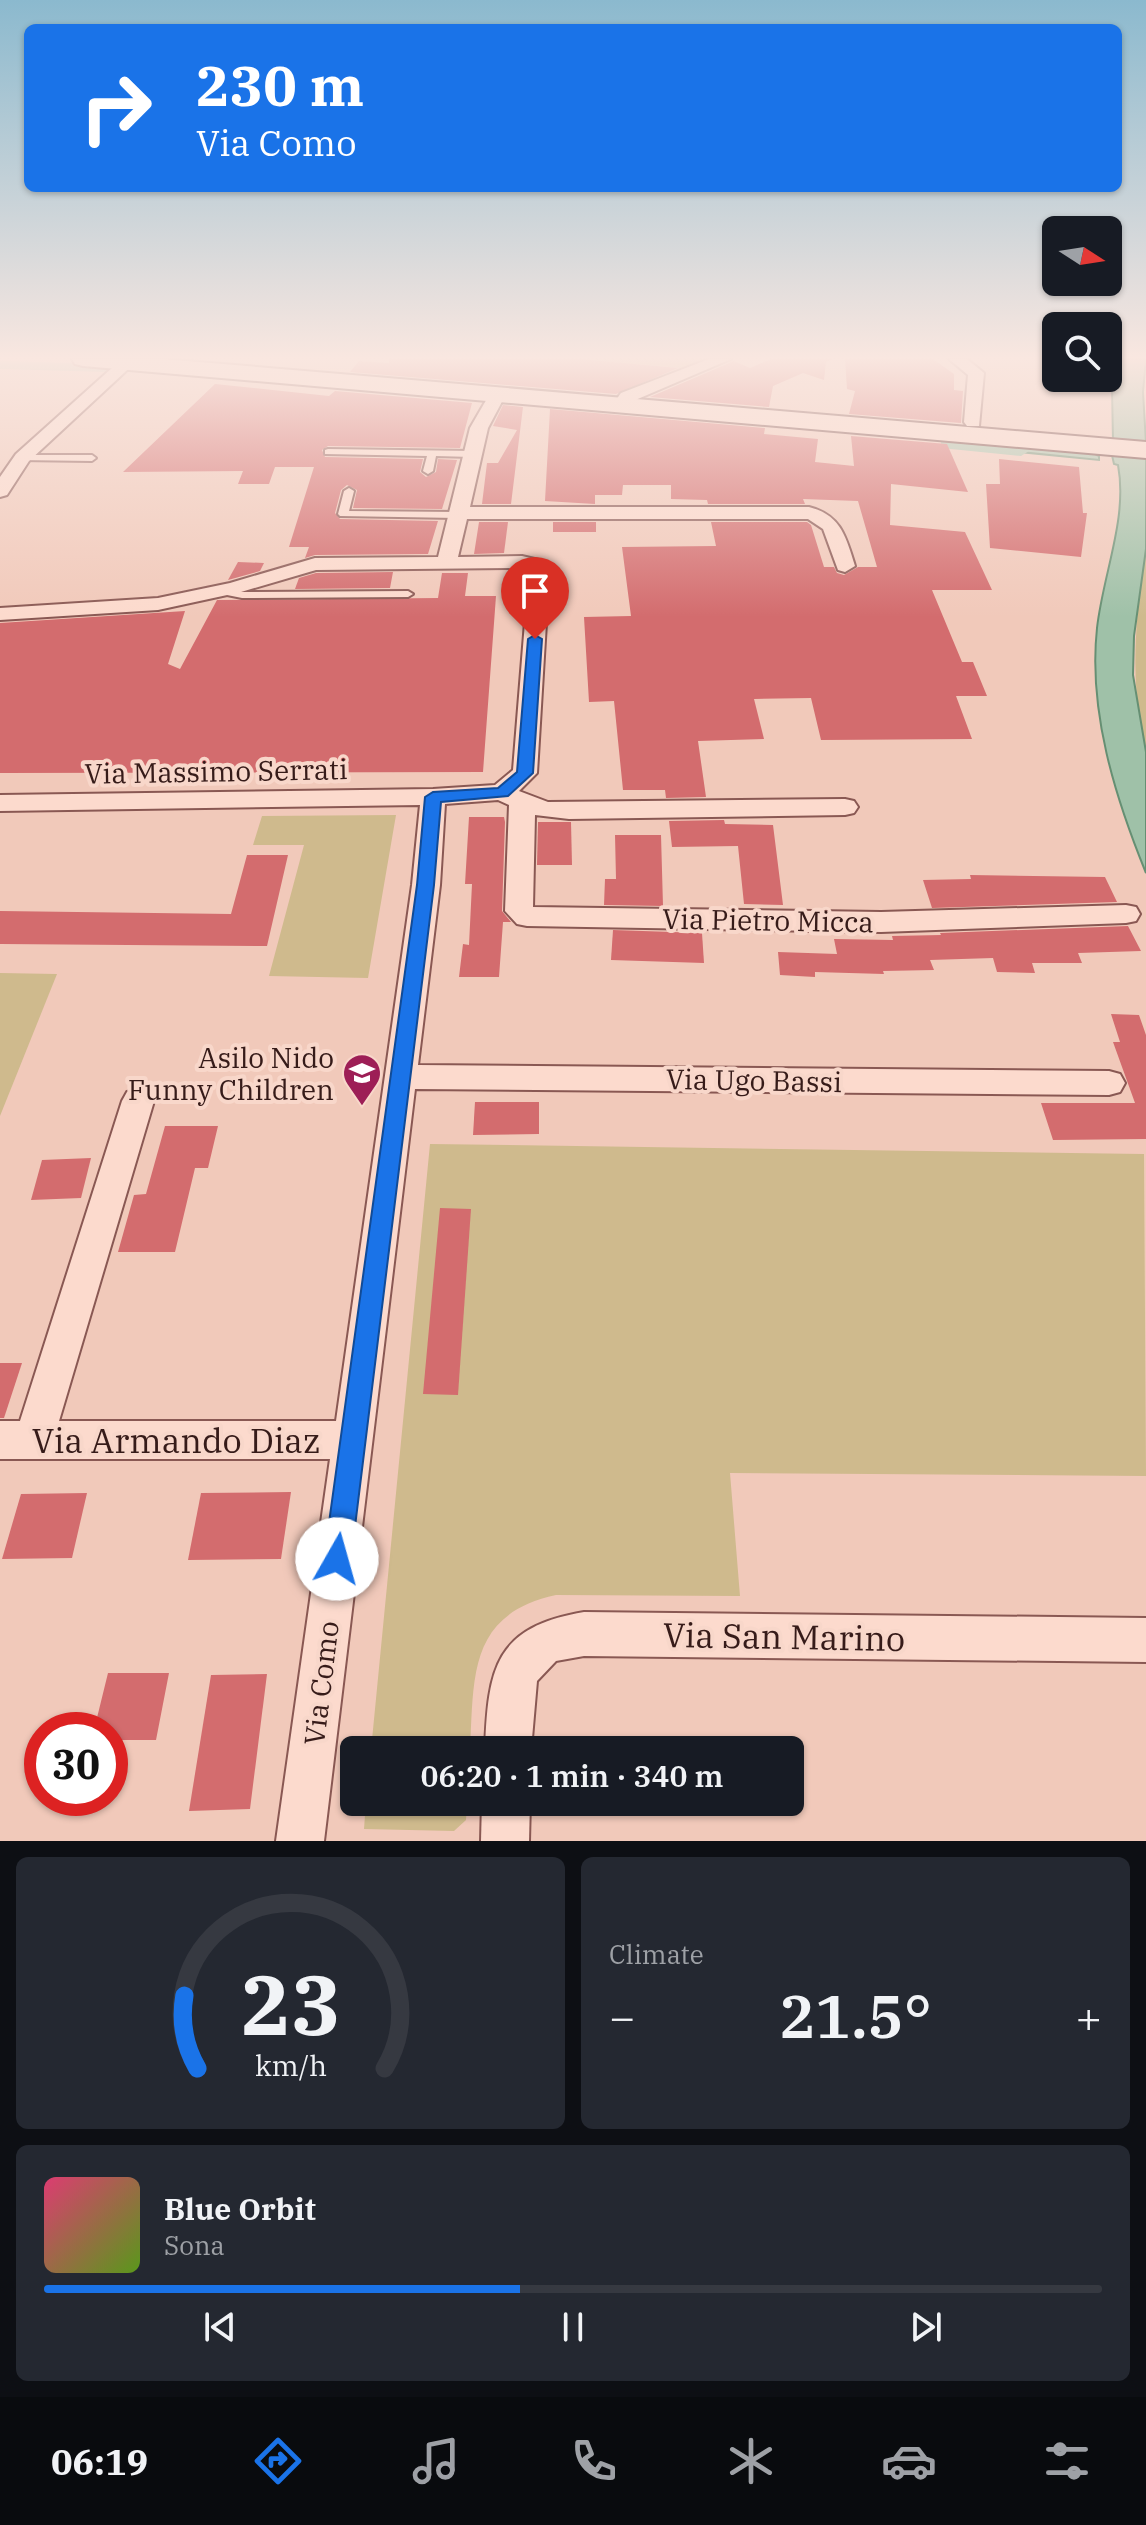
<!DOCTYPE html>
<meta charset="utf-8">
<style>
:root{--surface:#171b24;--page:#242831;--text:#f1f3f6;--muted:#9ea1a6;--line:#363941;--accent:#1a73e8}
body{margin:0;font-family:"IBM Plex Serif",serif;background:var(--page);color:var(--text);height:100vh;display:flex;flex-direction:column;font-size:30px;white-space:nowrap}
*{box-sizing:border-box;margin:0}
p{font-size:26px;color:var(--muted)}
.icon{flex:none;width:44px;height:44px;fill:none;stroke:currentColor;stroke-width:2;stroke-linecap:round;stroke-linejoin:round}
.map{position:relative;height:1841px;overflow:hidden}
.side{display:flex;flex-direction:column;gap:16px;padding:16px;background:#0d0f14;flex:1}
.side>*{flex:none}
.guide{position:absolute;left:24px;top:24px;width:1098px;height:168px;border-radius:12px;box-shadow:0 2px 6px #0004;background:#1a73e8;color:#fff;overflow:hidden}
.needle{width:52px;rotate:102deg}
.controls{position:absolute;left:1042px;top:216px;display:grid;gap:16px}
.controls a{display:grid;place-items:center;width:80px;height:80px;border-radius:12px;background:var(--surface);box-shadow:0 2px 6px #0004;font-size:40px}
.speed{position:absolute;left:24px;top:1712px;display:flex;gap:16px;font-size:40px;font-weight:700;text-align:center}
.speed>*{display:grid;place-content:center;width:104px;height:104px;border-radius:50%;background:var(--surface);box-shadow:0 2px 6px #0004;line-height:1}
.speed .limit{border:12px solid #d22;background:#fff;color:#111}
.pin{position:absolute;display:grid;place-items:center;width:68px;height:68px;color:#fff;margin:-82px -34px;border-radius:50% 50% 50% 0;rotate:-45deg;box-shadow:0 0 8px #0007}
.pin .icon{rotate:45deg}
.me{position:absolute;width:88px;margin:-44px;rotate:7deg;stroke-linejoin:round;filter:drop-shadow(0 0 6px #0008)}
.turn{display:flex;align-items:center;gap:28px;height:168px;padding:0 40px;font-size:36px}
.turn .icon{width:104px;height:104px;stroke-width:2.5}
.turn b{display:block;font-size:56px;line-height:68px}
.big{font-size:60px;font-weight:600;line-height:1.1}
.side .card{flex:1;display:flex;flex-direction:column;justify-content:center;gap:12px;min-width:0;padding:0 28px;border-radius:12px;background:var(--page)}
.side .dial{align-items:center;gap:0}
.dial svg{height:208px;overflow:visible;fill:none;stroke:var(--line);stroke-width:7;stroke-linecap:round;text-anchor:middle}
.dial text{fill:var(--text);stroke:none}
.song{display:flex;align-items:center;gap:24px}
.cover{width:96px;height:96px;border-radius:12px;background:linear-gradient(135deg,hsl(340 70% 55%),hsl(90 70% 35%))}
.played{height:8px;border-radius:4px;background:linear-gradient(90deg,var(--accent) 45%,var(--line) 45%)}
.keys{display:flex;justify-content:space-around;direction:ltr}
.heat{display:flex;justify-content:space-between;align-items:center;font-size:44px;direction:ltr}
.side .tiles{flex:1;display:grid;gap:16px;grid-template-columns:1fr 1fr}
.card:last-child{grid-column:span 2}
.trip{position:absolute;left:340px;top:1736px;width:464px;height:80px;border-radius:12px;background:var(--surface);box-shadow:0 2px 6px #0004;font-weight:600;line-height:80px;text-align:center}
.dock{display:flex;height:128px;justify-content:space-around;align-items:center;background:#090b0e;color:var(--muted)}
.dock .icon{width:56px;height:56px}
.dock .active{color:var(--accent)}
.dock b{font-size:36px;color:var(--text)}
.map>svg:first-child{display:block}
.green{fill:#cfba8d}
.water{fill:#9fc1a8;stroke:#668f73;stroke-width:2}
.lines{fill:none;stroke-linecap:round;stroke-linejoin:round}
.canal{fill:#9fc1a8;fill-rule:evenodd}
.building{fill:#d36c6e}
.lane-casing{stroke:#895853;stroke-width:4}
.street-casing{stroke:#895853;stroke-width:4}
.secondary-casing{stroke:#6a3a37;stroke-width:4}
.lane{fill:#fcdacd;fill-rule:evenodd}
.street{fill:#fcdacd;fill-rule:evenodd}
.secondary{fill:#fcdacd;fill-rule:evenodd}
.route{fill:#1a73e8;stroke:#114b97;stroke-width:2}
.labels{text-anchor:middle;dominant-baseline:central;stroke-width:8;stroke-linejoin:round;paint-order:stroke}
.street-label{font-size:28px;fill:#361b19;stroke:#f8d7ca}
.poi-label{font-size:28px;fill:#361b19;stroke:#f8d7ca;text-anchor:end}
.near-street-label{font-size:34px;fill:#361b19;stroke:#f8d7ca}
</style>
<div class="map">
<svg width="1146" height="1841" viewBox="0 0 1146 1841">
<rect width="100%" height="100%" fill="#f1c9ba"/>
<g class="green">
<path d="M582,359H711L695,369Z"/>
<path d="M1146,549V752C1129,683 1135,618 1146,549Z"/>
<path d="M396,815L368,978L269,976L304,845H253L262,816Z"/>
<path d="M0,973L57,974L0,1116Z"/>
<path d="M430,1144L1144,1154L1146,1476L730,1473L740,1596L556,1595C468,1614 474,1677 470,1750H371Z"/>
<path d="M366,1802H467L466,1820L454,1831L364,1829Z"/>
</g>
<g class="water">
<path d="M1116,359H1146L1143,392L1146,443L1113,440L1112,389Z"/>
<path d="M1006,445L1091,452L1099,456V460L990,449Z"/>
<path d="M1111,451L1146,454V549L1134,636L1133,675L1146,752V873C1115,797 1088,711 1097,628C1103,574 1128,518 1118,465L1114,464Z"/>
</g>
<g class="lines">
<g class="canal">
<path d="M0,361L108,364L115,368L108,372L0,369Z"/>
<path d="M946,440L1021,446L1029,451L1021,456L941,448V442Z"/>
</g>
</g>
<g class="building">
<path d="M389,359H582L678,368L616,394L350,372L359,361L389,363Z"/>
<path d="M771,359H833L826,362L824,380L803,373L773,386L769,407L650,397L734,361L750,368Z"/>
<path d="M845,359H933L954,374V390L963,391L961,423L849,414L855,391L847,389Z"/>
<path d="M215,384L329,396L335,391L472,403L460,448L328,446L322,450L325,457L423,459L420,472L426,477L436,472L438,459L457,460L442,509L353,508L357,490L347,485L341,490L335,513L340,519L438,521L428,554L315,555L305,558L309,547H289L314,467H275L269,484H238L243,471L123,472Z"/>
<path d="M503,405L523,407L511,504H482L487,463H498L517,430L493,426Z"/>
<path d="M550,409L765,428L764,434L818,439L815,462L854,466L851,436L947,444L968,492L891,484L890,525L965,532L992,590H932L962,662H973L987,696H956L972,739L821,740L811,698L754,699L764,739L698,741L706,797L666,798L665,790H623L614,701L589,702L584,617L631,616L622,547L716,546L711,522H807L811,525L824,567H834L837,573L844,575L858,567H877L858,501L803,499L805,504H708L707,500L671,499V485H623L622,495H595V504L545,501Z"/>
<path d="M999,459L1079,467L1083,513H1087L1081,557L990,548L986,484H1000Z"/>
<path d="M479,522H508L504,553L474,554Z"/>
<rect x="553" y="522" width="43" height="10"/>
<path d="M238,562L264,563L260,571L228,580Z"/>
<path d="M393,572L390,588L295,589L299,578L316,573Z"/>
<path d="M442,573H468L465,596H496L483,772L0,773V623L185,611L168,664L180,669L217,600L438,598Z"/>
<path d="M469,817H504L505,822L502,911L511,922H503L499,977H459L463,944L469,945L472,884H465Z"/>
<path d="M724,820L725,824L773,825L783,905L744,904L738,846L672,847L669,821Z"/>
<path d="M538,822H571L572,865H537Z"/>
<path d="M615,835H661L663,906L604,905L605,879H616Z"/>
<path d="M247,855H288L267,946L0,944V911L231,914Z"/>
<path d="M970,875L1105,877L1117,902L932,908L923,880L971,879Z"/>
<path d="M1128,926L1141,951L1078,953L1082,963H1032L1035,973L997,972L993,958L930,960L934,970L883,971L884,974L815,972V977L780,975L778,952L837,954L834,939L893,940L892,936L941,935L940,933Z"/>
<path d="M613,930L702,933L704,963L611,960Z"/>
<path d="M1111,1014L1139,1015L1146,1035V1139L1053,1140L1041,1103H1135L1113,1042H1120Z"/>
<path d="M475,1102H539V1134L473,1135Z"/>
<path d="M165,1126H218L208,1168H195L175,1252H118L134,1195L146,1194Z"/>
<path d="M91,1158L81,1198L31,1200L42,1160Z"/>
<path d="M440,1208L471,1209L458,1395L423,1394Z"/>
<path d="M0,1363H22L4,1418H0Z"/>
<path d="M291,1492L281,1559L188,1560L201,1493Z"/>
<path d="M87,1493L72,1558L2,1559L21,1494Z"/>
<path d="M108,1673H169L156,1740H110V1730H94Z"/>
<path d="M267,1674L250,1809L189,1811L211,1675Z"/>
</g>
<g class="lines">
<defs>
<g id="lane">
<path d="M328,449L472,451L476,454L472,457L436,456L433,471L428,474L423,471L427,456L325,454V450Z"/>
<path d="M22,455H92L96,458L92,461L19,460L18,458Z"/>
<path d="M349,488L354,491L349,511L457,512L462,515L457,518L340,516L338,514L344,491Z"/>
<path d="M221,588L242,592L408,591L413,594L408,597L242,598L217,593L216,591Z"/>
</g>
<g id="street">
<path d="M122,359H139L29,461L7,495L0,497V477L16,454Z"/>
<path d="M709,359H731L633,401L621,409L613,404L621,393Z"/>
<path d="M949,359H967L984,373L979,426H967L964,422L968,375Z"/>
<path d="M498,389L506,394L488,428L470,507H809C841,515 846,537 855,566L845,572L838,570L823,529L808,519H467L458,557L522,556L539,560L549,573L537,773L519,791L548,802L845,799L854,801L858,807L854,813L845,815L569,819L535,815L533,907L881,912L1126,905L1136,907L1140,914L1136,921L1126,923L881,932L527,926L517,924L505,911L509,805L498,800L445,804L440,885L418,1065L1109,1071L1120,1074L1125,1083L1120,1092L1109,1095L415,1089L324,1841H276L330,1459H0V1421H20L122,1101L127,1092L138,1089L149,1092L154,1101L59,1421H336L412,885L420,805L0,811V795L433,789L495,785L513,770L529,573L522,568L316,570L241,592L158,610L0,620V608L158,598L230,583L315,558L438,557L470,428L492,390Z"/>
<path d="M584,1612L1146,1618V1662L584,1656L556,1661L537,1681L531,1750H485C488,1668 495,1627 584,1612Z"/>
<path d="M482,1802H530L529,1841H481Z"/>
</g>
<path id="secondary" d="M72,359H163L1146,442V458L83,366L75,364Z"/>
</defs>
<use href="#lane" class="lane-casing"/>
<use href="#street" class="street-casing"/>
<use href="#secondary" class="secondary-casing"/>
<use href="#lane" class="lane"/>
<use href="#street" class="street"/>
<use href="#secondary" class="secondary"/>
</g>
<linearGradient id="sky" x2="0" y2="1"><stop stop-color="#8bb9ce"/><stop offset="0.58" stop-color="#f9e7e0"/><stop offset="1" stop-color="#f9e7e0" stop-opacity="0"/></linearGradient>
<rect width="1146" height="617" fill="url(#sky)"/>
<path class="route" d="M535,635L542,639L533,773L508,796L441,802L434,885L351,1559L347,1568L337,1572L328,1568L324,1559L417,885L425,797L433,792L498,788L517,772L528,639Z"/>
<defs>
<symbol id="school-pin" viewBox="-11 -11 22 30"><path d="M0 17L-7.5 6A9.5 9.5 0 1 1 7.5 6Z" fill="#9d1e56" stroke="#f8d7ca"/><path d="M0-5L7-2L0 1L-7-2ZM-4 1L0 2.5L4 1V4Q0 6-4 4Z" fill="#fff"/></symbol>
</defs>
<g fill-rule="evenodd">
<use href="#school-pin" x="340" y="1051" width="44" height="60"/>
</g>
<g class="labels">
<g class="street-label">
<text transform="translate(216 771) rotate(-1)">Via Massimo Serrati</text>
<text transform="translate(768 920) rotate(1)">Via Pietro Micca</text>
<text transform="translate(754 1080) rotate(1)">Via Ugo Bassi</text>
<text transform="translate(321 1683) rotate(-83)">Via Como</text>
</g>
<g class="poi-label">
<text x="334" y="1057">Asilo Nido<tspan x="334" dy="32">Funny Children</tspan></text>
</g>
<g class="near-street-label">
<text x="176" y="1440">Via Armando Diaz</text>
<text transform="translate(784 1636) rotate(1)">Via San Marino</text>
</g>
</g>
</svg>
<div class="controls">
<a><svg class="needle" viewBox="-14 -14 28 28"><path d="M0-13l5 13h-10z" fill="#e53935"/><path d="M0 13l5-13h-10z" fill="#9ea1a6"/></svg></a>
<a><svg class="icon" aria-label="search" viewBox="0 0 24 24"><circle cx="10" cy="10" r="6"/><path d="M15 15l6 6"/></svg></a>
</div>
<div class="speed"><div class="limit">30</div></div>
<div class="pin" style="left:535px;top:639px;background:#d93025"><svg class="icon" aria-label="arrive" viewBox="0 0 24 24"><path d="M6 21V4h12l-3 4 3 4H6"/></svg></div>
<svg class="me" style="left:337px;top:1559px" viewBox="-20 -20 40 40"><circle r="19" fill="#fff"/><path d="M0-13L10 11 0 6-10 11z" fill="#1a73e8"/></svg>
<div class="trip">06:20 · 1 min · 340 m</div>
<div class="guide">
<div class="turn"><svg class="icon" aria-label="right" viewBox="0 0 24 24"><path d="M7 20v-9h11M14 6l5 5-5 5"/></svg><div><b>230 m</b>Via Como</div></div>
</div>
</div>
<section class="side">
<div class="tiles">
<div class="card dial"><svg viewBox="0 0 100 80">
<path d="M14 69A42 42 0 1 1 86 69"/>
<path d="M14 69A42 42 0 0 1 9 41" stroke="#1a73e8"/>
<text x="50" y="56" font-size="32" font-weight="700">23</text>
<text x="50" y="72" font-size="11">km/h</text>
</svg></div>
<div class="card"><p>Climate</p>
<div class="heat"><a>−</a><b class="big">21.5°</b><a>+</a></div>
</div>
<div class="card">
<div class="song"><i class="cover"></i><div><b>Blue Orbit</b><p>Sona</p></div></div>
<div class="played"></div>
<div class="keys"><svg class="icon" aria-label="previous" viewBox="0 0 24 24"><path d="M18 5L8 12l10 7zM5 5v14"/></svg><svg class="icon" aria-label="pause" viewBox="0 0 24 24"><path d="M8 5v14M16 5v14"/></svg><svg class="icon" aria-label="next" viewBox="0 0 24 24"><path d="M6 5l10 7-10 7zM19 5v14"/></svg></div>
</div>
</div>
</section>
<nav class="dock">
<b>06:19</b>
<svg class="icon active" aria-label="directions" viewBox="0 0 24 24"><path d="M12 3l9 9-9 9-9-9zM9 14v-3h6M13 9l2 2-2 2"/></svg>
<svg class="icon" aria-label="music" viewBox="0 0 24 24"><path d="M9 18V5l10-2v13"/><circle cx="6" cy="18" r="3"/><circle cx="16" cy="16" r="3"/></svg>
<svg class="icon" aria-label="phone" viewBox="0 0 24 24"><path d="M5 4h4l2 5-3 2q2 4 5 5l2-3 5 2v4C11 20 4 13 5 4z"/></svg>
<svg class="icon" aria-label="climate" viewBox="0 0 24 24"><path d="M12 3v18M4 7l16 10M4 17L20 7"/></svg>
<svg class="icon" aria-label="car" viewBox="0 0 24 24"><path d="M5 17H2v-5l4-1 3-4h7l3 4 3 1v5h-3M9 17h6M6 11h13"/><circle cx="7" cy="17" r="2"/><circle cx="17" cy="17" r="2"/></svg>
<svg class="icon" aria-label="filters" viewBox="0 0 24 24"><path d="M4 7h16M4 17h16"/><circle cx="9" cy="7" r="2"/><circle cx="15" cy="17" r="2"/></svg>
</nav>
